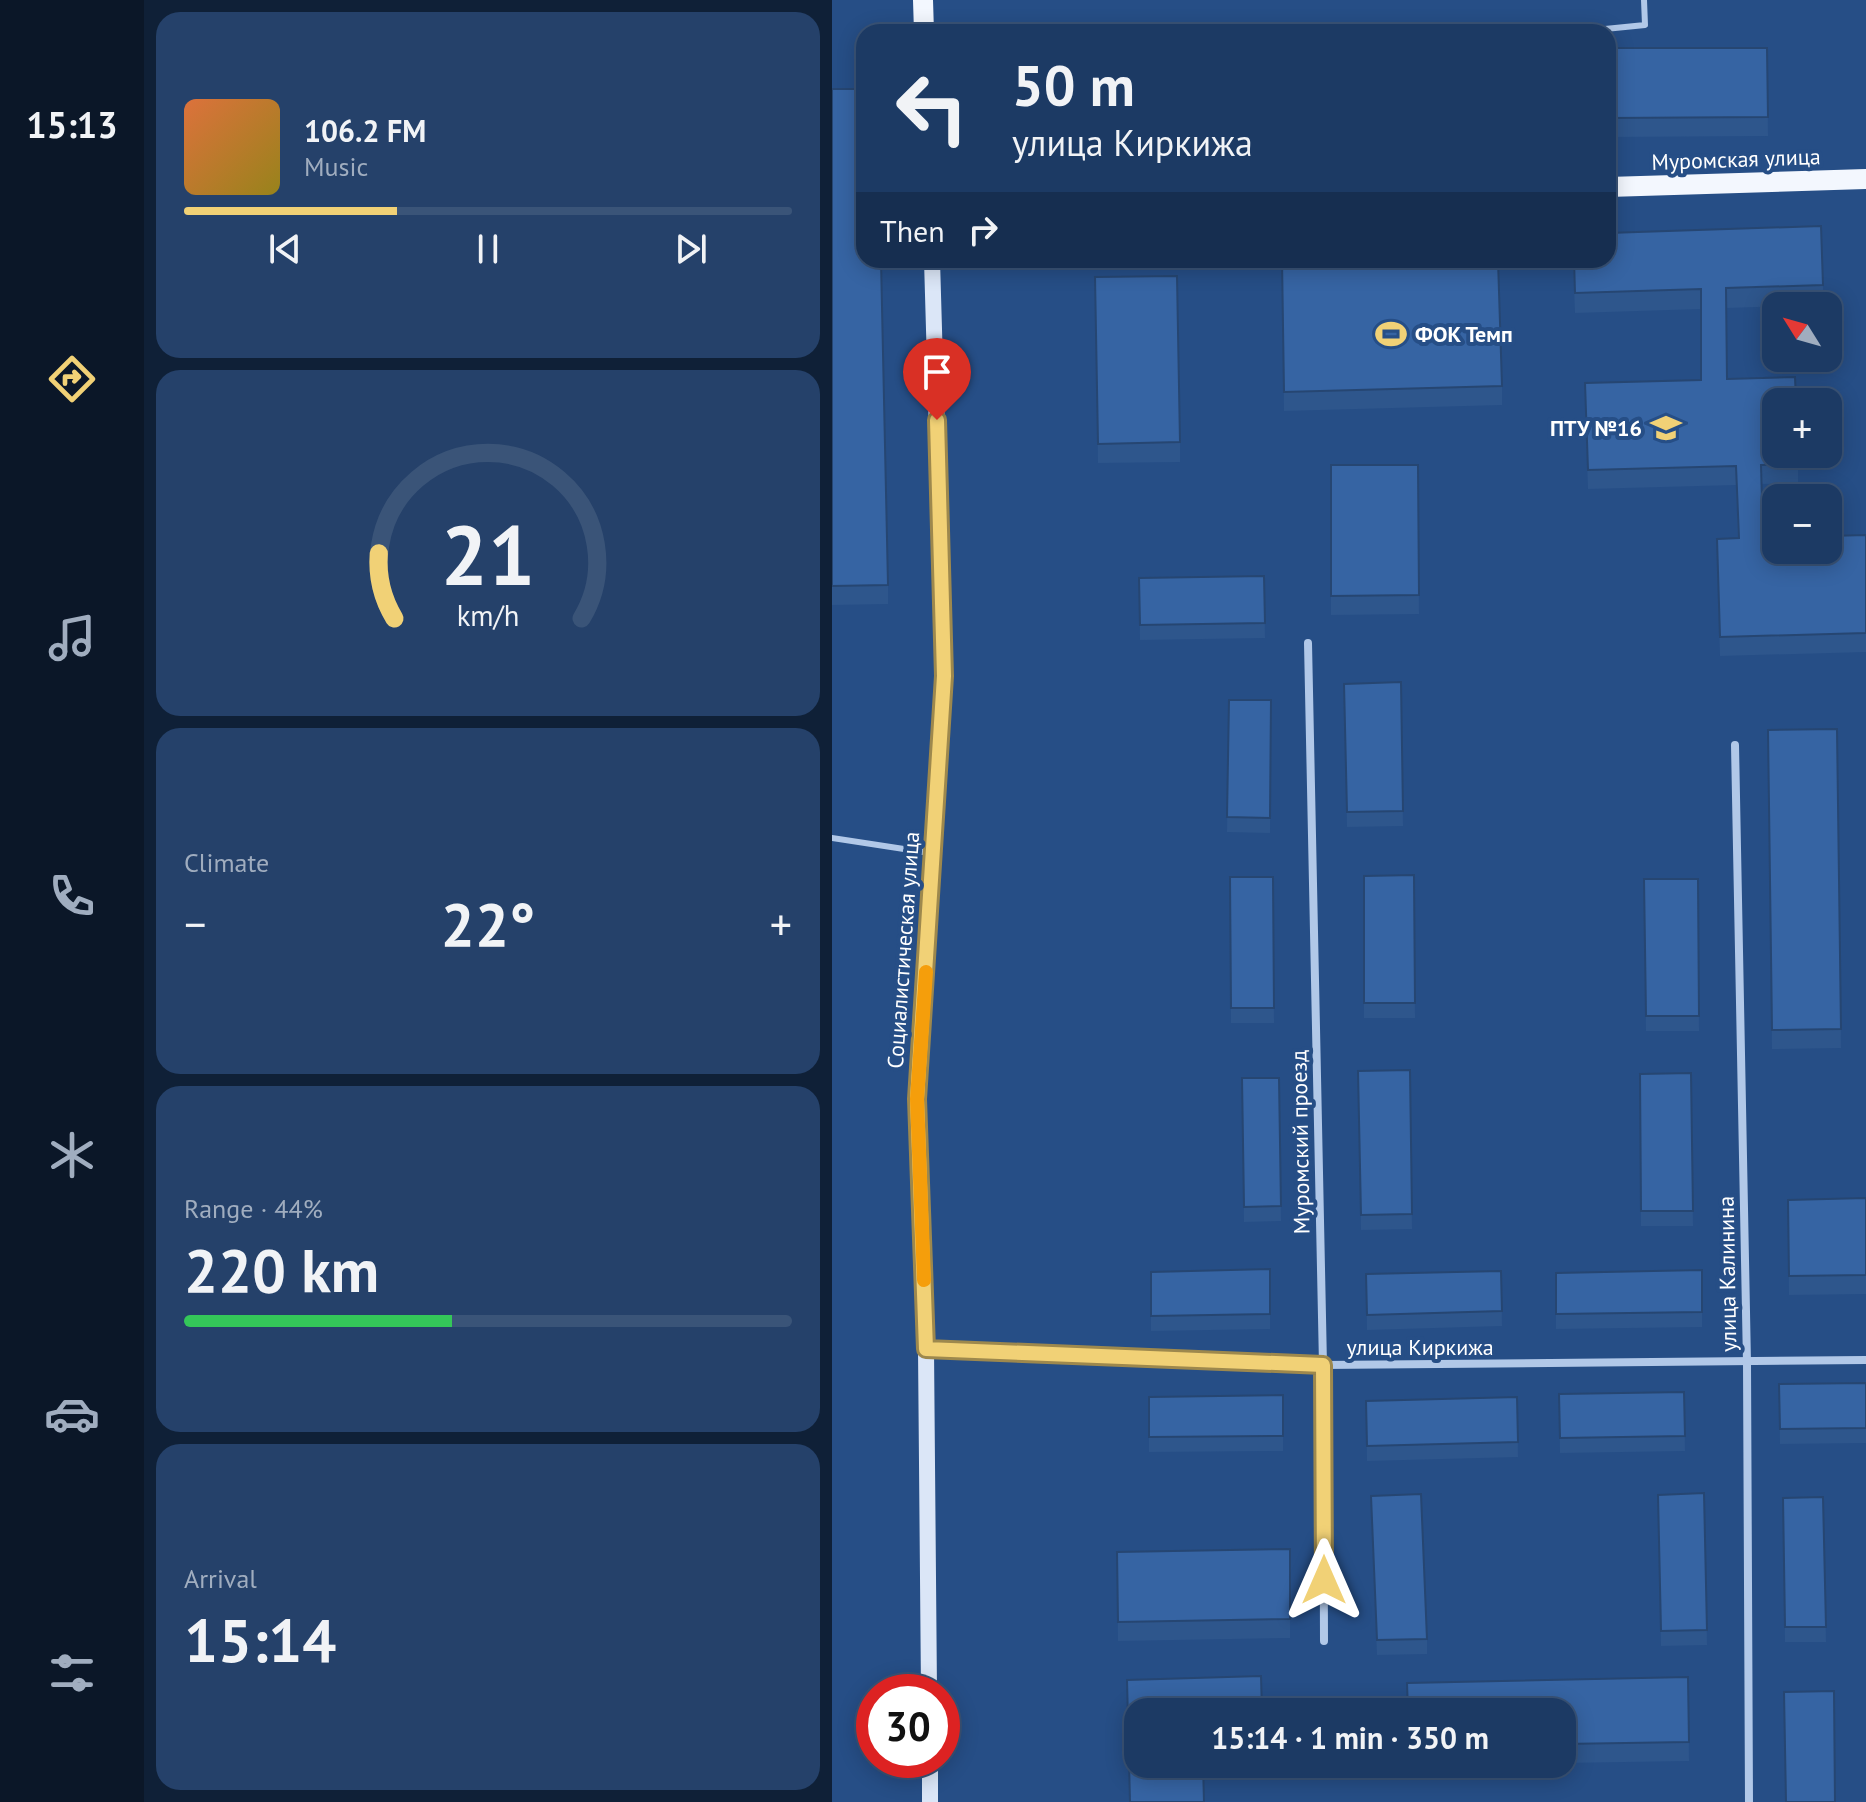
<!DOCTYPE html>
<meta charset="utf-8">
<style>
:root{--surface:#1c3a64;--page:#25416a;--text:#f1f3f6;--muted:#a0adbf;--line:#3a5478;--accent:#f1d176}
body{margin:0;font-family:"PT Sans",sans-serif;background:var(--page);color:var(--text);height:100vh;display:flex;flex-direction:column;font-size:30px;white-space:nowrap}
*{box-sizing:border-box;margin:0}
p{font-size:26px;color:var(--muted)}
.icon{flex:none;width:44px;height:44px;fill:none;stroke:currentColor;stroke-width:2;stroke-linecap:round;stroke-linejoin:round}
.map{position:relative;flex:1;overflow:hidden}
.sheet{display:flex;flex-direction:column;gap:12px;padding:12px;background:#0f2037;width:688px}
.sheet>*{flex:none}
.banner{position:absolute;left:24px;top:24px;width:760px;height:244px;border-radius:24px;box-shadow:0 4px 20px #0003,0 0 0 2px var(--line);background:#1c3a64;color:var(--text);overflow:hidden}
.needle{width:52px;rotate:307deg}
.tools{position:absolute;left:930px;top:292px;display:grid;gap:16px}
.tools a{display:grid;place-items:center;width:80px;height:80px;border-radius:16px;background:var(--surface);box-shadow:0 4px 20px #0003,0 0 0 2px var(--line);font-size:40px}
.speed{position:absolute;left:24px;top:1674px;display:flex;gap:16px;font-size:40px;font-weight:700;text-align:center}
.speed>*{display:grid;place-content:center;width:104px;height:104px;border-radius:50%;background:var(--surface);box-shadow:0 4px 20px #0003,0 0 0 2px var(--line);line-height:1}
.speed .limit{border:12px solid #d22;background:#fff;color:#111}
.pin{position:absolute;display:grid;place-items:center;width:68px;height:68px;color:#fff;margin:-82px -34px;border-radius:50% 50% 50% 0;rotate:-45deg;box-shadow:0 0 8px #0007}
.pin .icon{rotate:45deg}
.me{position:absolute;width:88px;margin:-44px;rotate:0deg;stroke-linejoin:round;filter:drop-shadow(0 0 6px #0008)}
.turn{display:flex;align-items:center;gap:28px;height:168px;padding:0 24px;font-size:36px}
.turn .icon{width:104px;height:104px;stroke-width:2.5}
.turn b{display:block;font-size:56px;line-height:68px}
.then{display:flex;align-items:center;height:76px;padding:0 24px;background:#0003;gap:16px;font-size:30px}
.big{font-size:60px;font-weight:800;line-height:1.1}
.sheet .card{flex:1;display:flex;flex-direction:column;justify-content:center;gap:12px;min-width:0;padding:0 28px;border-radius:24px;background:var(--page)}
.sheet .dial{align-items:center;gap:0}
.dial svg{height:208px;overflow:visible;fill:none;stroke:var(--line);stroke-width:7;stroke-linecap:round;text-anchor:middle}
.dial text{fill:var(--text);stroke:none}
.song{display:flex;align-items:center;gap:24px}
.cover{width:96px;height:96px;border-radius:12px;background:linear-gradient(135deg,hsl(20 70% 55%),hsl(50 70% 35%))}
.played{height:8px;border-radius:4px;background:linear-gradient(90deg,var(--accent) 35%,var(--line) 35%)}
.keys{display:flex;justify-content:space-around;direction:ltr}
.heat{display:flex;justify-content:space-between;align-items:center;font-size:44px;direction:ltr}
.charge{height:12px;border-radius:6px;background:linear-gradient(90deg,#34c759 44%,var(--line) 0)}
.trip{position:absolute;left:292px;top:1698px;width:452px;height:80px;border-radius:24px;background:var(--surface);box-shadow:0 4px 20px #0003,0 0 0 2px var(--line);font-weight:800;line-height:80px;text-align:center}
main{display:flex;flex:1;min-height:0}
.tabs{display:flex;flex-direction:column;width:144px;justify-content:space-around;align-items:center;background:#0b1728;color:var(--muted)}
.tabs .icon{width:56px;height:56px}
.tabs .active{color:var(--accent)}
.tabs b{font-size:36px;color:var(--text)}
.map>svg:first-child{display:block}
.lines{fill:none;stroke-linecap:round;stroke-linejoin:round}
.service{stroke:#b1c8e8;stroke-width:6}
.minor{stroke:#b1c8e8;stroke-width:8}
.secondary{stroke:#dbe6f7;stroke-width:16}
.primary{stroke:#f3f7fe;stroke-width:20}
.wall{fill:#2e568c}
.building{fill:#3664a3;stroke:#264672;stroke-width:2}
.route-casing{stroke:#9d884d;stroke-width:20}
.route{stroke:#f1d176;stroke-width:14}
.slow{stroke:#f59e0b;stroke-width:14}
.labels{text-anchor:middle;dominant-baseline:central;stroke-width:8;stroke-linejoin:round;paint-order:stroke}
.street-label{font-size:22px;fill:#fff;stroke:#264e86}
.poi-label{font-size:22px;font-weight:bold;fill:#fff;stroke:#264e86;text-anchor:start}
</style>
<main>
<nav class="tabs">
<b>15:13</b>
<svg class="icon active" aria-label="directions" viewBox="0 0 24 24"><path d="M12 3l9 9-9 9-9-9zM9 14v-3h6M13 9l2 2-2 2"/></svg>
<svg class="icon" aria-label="music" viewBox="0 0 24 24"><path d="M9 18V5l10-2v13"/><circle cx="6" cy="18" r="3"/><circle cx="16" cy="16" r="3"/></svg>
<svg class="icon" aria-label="phone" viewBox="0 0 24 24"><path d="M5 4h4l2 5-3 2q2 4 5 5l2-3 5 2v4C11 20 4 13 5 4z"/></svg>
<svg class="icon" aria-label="climate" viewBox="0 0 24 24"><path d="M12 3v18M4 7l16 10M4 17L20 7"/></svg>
<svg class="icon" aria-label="car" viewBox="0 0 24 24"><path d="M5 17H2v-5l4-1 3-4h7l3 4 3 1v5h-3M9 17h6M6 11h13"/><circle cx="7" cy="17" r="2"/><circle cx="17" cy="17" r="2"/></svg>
<svg class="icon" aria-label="filters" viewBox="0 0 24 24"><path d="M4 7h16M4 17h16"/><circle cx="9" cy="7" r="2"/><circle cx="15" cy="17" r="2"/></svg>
</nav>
<section class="sheet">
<div class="card">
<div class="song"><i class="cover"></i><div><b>106.2 FM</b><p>Music</p></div></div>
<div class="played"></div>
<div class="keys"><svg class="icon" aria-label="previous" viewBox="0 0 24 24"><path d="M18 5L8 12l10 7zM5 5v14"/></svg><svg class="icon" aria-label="pause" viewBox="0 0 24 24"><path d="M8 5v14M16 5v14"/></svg><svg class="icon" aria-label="next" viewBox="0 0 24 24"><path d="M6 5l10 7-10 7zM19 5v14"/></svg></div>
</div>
<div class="card dial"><svg viewBox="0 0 100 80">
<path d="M14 69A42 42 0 1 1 86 69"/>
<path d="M14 69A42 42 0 0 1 8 44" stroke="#f1d176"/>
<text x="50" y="56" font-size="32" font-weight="700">21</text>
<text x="50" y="72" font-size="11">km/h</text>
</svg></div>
<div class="card"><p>Climate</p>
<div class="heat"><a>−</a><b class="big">22°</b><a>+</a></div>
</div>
<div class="card"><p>Range · 44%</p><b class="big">220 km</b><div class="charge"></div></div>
<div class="card"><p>Arrival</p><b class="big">15:14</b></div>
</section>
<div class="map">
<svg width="1034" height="1802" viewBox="0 0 1034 1802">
<rect width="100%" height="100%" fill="#264e86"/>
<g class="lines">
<g class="service">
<path d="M743,32L813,25L812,0"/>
<path d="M0,838L98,853"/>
</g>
<g class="minor">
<path d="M476,643L491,1365L492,1641"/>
<path d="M903,745L915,1363L917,1802"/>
<path d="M94,1349L491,1365L1034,1360"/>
</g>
<g class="secondary">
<path d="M97,1692L94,1349L85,1099L112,676L100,260"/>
<path d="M98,1760V1802"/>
</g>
<g class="primary">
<path d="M91,0L92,32"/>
<path d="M776,187L1034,179"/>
</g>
</g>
<g class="wall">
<path d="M776,48H935L936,136L776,137Z"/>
<path d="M0,89L56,585V604L0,605Z"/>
<path d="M450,260L670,386V405L452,411Z"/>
<path d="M741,260H776L991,285V305L894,308L895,379L966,454V483L929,484L931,537L1034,535V652L888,656L885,558L906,538L904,485L756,489L753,403L869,380V309L743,313Z"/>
<path d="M263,277L348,442V462L266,463Z"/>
<path d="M499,465H586L587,614L499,615Z"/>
<path d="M432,576L433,638L308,640L307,578Z"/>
<path d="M569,682L571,826L515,827L512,684Z"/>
<path d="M397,700H439L438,833L395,832Z"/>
<path d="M1005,729L1009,1048L940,1049L936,730Z"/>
<path d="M582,875L583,1018H532V876Z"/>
<path d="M398,877H441L442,1023H399Z"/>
<path d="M812,879H866L867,1031H814Z"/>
<path d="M578,1070L580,1229L529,1230L526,1071Z"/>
<path d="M859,1073L861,1226H809L808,1074Z"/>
<path d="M410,1078H447L449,1221L412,1222Z"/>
<path d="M1034,1198V1294L957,1295L956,1200Z"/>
<path d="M438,1269V1329L319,1331V1272Z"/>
<path d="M870,1270V1327L724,1329V1273Z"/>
<path d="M669,1271L670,1326L535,1330L534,1274Z"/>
<path d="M1034,1383V1443L948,1444L947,1384Z"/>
<path d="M852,1392L853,1451L728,1453L727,1394Z"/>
<path d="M451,1395V1451L317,1452V1397Z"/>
<path d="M685,1397L686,1457L535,1461L534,1401Z"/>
<path d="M872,1493L875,1645L829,1646L826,1495Z"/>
<path d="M991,1497L994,1642H953L951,1498Z"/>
<path d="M539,1511L595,1639V1654L545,1655Z"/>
<path d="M458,1549V1638L286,1641L285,1552Z"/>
<path d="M856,1677L857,1761L730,1763V1712Z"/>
<path d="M576,1764H698L576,1766Z"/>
</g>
<g class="building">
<path d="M776,48H935L936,117L776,118Z"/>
<path d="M0,89H32V260H49L56,585L0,586Z"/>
<path d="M989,226L991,285L894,288L895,379L963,377L964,402H944V454H966V464L929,465L931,537H944V550H996V536L1034,535V633L888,637L885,539L907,538L904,466L756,470L753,383L869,380V289L743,293L742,260H776V233Z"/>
<path d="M450,260H666L670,386L452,392Z"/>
<path d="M345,276L348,442L266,444L263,277Z"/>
<path d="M499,465H586L587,595L499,596Z"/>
<path d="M432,576L433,623L308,625L307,578Z"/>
<path d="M569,682L571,811L515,812L512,684Z"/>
<path d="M397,700H439L438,818L395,817Z"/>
<path d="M1005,729L1009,1029L940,1030L936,730Z"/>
<path d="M582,875L583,1003H532V876Z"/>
<path d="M398,877H441L442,1008H399Z"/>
<path d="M812,879H866L867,1016H814Z"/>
<path d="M578,1070L580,1214L529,1215L526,1071Z"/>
<path d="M859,1073L861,1211H809L808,1074Z"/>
<path d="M410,1078H447L449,1206L412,1207Z"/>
<path d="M1034,1198V1275L957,1276L956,1200Z"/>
<path d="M438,1269V1314L319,1316V1272Z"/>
<path d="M870,1270V1312L724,1314V1273Z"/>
<path d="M669,1271L670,1311L535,1315L534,1274Z"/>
<path d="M1034,1383V1428L948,1429L947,1384Z"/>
<path d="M852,1392L853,1436L728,1438L727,1394Z"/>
<path d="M451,1395V1436L317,1437V1397Z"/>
<path d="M685,1397L686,1442L535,1446L534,1401Z"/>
<path d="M872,1493L875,1630L829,1631L826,1495Z"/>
<path d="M589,1494L595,1639L545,1640L539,1496Z"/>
<path d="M991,1497L994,1627H953L951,1498Z"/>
<path d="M458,1549V1619L286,1622L285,1552Z"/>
<path d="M429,1676L430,1712H306V1764H371L372,1802H298L295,1680Z"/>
<path d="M856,1677L857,1742L730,1744V1712H576L575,1683Z"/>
<path d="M1002,1691L1003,1802H954L952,1692Z"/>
</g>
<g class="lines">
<defs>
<path id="route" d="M105,420L112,676L85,1099L94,1349L491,1365L492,1580"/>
</defs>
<use href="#route" class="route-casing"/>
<use href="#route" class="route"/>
<path class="slow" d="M92,1280L85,1099L94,972"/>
</g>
<defs>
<symbol id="stadium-bare" viewBox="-9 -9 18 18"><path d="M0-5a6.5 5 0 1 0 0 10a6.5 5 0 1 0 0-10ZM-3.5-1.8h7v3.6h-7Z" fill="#f1d176" stroke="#264e86" stroke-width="2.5" paint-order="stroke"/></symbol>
<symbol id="university-bare" viewBox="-9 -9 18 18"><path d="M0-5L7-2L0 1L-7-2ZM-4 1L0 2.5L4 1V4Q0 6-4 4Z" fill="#f1d176" stroke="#264e86" stroke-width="2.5" paint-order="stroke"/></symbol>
</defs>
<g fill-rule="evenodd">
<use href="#stadium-bare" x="537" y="312" width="44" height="44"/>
<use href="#university-bare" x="812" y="406" width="44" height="44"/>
</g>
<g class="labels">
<g class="street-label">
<text transform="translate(904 159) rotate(-2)">Муромская улица</text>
<text transform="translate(71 950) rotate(-86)">Социалистическая улица</text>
<text transform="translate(468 1142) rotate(-91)">Муромский проезд</text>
<text transform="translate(895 1274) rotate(-91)">улица Калинина</text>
<text x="588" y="1347">улица Киркижа</text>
</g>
<g class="poi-label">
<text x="583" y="334">ФОК Темп</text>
<text x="810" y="428" text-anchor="end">ПТУ №16</text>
</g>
</g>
</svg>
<div class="tools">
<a><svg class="needle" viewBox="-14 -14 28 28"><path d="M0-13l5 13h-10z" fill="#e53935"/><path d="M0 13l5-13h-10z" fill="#a0adbf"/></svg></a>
<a>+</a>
<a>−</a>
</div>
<div class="speed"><div class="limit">30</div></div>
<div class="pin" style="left:105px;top:420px;background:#d93025"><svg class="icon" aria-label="arrive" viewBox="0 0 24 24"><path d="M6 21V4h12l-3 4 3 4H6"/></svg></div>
<svg class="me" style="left:492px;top:1580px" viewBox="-20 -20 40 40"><path d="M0-17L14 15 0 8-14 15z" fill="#f1d176" stroke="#fff" stroke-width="4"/></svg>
<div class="trip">15:14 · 1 min · 350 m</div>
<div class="banner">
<div class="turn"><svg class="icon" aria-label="left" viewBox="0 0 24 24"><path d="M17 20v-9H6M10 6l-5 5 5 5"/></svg><div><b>50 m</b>улица Киркижа</div></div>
<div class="then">Then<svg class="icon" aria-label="right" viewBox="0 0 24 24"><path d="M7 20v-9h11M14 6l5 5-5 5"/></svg></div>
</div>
</div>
</main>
